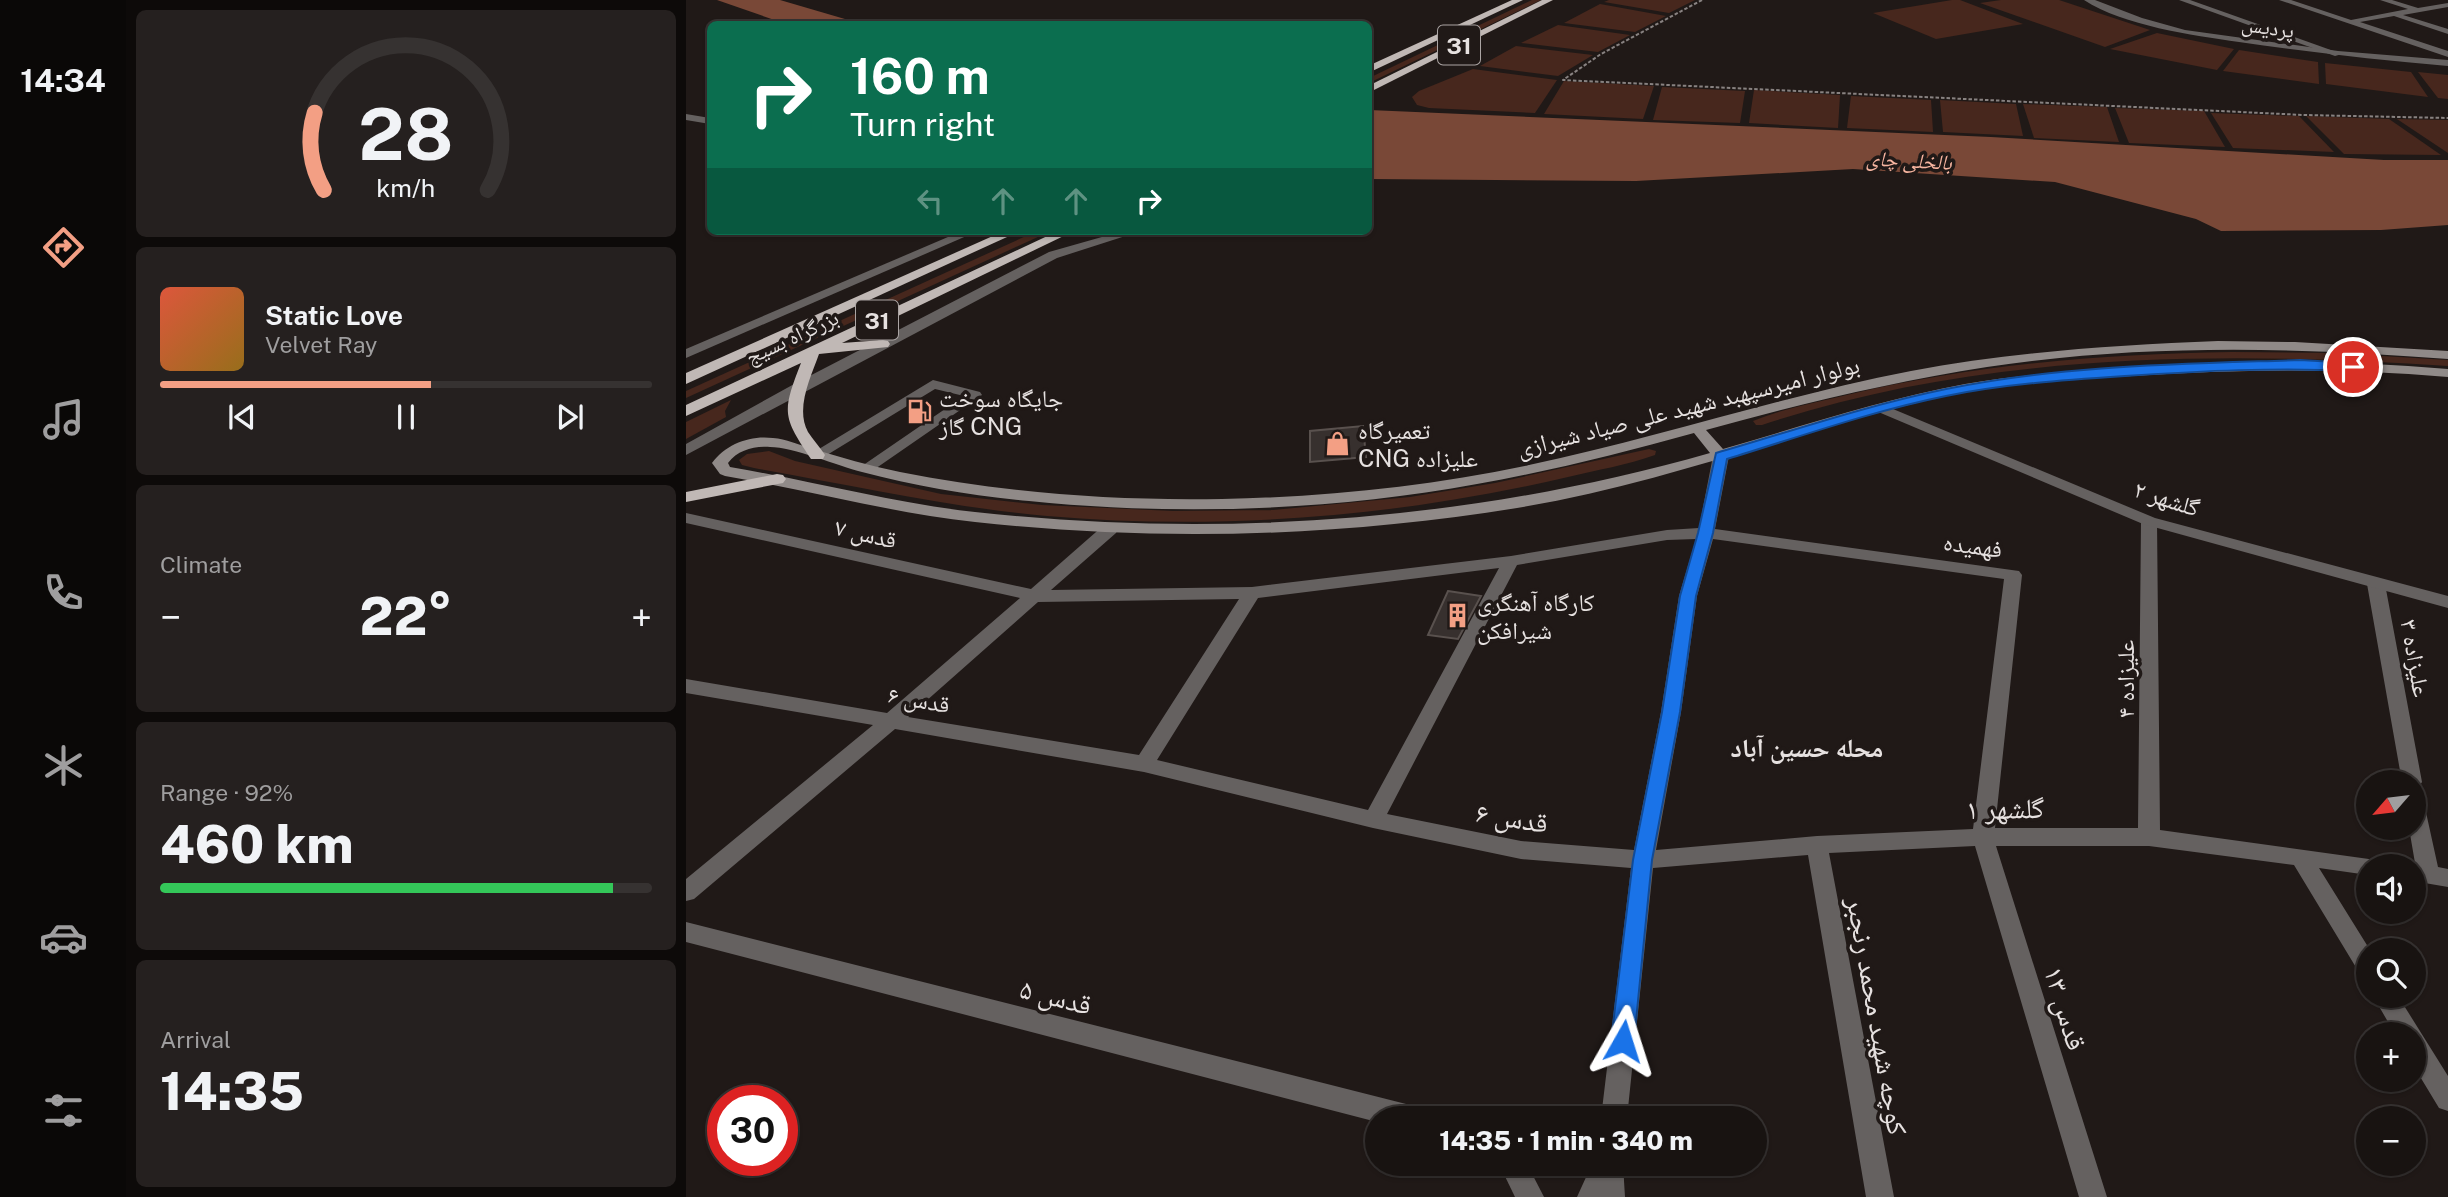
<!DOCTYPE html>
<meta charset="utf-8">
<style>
:root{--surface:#181311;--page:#25201f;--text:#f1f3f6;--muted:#9f9e9f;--line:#363231;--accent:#f39f84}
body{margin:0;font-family:"Public Sans","Noto Naskh Arabic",sans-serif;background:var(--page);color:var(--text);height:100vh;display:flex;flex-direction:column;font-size:26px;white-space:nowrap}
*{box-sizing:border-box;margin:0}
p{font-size:23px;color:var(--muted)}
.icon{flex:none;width:38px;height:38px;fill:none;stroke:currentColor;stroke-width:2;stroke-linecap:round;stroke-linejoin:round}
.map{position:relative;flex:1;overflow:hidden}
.side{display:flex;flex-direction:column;gap:10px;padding:10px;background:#0d0a09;width:560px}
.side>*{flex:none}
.guide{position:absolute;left:21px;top:21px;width:665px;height:214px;border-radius:10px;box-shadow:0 2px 5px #0004,0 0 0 2px var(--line);background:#0b6e4f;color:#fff;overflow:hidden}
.needle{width:46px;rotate:242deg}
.controls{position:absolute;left:1670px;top:770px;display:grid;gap:14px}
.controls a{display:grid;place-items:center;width:70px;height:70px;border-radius:50%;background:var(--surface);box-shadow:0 2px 5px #0004,0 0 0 2px var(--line);font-size:35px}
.speed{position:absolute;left:21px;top:1085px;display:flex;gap:14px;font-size:35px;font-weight:700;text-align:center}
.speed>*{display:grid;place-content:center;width:91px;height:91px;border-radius:50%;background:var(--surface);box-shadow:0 2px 5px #0004,0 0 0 2px var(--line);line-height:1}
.speed .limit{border:10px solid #d22;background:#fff;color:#111}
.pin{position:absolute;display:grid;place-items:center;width:60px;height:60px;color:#fff;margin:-30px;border:4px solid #fff;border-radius:50%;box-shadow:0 2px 7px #0007}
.me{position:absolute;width:77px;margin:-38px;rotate:6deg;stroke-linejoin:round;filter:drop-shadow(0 0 5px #0008)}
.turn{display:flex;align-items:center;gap:24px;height:147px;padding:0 28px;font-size:32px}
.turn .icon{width:91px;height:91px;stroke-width:2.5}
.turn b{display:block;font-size:49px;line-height:60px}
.lanes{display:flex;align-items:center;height:66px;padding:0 28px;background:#0003;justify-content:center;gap:35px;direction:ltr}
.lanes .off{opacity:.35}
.big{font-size:52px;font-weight:800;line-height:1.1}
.side .widget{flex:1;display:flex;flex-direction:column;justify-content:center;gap:10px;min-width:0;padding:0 24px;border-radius:10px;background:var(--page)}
.side .dial{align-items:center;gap:0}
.dial svg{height:182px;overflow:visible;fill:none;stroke:var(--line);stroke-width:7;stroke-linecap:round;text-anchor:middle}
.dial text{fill:var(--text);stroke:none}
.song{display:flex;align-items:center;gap:21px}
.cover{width:84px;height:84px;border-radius:10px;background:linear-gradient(135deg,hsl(10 70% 55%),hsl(40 70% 35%))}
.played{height:7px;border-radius:4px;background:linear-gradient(90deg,var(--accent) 55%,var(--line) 55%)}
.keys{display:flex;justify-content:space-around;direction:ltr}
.heat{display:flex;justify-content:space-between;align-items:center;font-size:38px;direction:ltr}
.charge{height:10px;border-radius:5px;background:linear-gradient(90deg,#34c759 92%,var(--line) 0)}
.trip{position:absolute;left:679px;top:1106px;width:402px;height:70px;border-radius:35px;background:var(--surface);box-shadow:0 2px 5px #0004,0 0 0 2px var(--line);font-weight:800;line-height:70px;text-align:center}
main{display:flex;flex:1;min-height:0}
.tab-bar{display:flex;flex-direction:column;width:126px;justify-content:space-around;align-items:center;background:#0a0807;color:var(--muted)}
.tab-bar .icon{width:49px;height:49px}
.tab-bar .current{color:var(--accent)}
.tab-bar b{font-size:32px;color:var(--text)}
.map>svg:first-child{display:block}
.green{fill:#47271d}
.water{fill:#794837}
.building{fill:#37302e;stroke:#59514e;stroke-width:2}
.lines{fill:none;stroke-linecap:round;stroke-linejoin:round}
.path{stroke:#888281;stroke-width:2;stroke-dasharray:3.5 2;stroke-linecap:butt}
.service{fill:#656160;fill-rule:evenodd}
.minor{fill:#656160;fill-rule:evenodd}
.tertiary{fill:#656160;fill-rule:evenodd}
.secondary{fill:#908a88;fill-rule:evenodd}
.trunk{fill:#c0b8b5;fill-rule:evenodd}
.route{fill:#1a73e8;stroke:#114b97;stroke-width:2}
.labels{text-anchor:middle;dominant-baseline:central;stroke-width:7;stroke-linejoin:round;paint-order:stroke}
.far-street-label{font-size:21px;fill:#e6e1e0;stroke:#201917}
.far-water-label{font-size:21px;font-style:italic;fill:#f7b5a0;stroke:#201917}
.shield{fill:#201917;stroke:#aba5a4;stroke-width:2}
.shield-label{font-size:23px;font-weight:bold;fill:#e6e1e0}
.poi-label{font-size:24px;fill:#e6e1e0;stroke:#201917;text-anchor:start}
.street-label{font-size:24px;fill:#e6e1e0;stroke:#201917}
.neighbourhood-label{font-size:26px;font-weight:bold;fill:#e6e1e0;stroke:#201917}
.near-street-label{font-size:28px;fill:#e6e1e0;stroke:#201917}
</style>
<main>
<nav class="tab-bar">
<b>14:34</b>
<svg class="icon current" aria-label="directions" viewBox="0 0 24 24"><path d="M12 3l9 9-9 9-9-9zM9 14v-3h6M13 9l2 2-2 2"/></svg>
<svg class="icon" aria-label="music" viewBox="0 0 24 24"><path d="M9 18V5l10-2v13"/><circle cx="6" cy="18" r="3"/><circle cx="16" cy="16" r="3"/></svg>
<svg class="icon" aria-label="phone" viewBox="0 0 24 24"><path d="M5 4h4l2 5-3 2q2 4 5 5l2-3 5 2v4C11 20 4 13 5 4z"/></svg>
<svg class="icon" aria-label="climate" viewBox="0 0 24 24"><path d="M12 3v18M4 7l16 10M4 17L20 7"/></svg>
<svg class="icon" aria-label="car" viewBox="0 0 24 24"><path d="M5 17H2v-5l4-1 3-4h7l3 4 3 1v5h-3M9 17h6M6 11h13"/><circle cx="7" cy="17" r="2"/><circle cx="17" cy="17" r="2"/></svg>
<svg class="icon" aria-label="filters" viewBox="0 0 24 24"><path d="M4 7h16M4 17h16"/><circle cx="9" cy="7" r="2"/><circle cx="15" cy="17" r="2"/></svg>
</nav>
<section class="side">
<div class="widget dial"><svg viewBox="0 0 100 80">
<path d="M14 69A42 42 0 1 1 86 69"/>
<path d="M14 69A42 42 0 0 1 10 35" stroke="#f39f84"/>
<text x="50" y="56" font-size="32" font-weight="700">28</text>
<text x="50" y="72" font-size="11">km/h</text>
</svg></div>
<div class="widget">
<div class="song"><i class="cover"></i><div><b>Static Love</b><p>Velvet Ray</p></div></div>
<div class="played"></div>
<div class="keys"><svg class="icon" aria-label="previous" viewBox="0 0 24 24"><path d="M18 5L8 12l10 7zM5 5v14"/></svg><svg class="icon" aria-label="pause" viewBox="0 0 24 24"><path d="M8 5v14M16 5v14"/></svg><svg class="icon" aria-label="next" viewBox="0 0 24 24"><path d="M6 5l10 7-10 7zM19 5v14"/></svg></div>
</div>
<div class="widget"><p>Climate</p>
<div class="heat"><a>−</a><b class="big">22°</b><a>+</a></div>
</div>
<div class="widget"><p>Range · 92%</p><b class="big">460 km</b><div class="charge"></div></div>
<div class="widget"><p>Arrival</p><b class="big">14:35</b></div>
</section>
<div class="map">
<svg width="1762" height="1197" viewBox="0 0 1762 1197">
<rect width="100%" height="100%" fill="#201917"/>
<g class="green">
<path d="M846,0H855L683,83V78Z"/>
<path d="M923,0H1009L983,13L918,2Z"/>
<path d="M1266,0H1274L1337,24L1250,39L1187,13Z"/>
<path d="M1315,0H1373L1464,30L1419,47L1294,3Z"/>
<path d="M914,4L980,16L949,32L878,23Z"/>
<path d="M872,25L944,35L912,52L835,43Z"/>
<path d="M1471,33L1548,49L1531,70L1424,49Z"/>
<path d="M830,46L907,55L872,76L794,66Z"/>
<path d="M1553,50L1632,62L1633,84L1537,71Z"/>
<path d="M1639,63L1725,72L1742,97L1640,84Z"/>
<path d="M787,69L871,80L849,113L743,108L731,105L726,97L733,91Z"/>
<path d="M1732,72L1762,75V99L1752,98Z"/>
<path d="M878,81L968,86L957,119L858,114Z"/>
<path d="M976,87L1059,91L1054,123L967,120Z"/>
<path d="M1068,90L1154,95L1152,128L1063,123Z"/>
<path d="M1165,96L1245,100L1247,132L1161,128Z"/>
<path d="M1254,100L1330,104L1337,136L1257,132Z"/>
<path d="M1337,104L1421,107L1433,142L1348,138Z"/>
<path d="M1429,108L1518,111L1539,147L1443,143Z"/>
<path d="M1525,113L1613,116L1648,152L1547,148Z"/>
<path d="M1620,116L1703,119L1755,155L1658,154Z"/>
<path d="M1711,119L1762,120V153Z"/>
<path d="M351,231H365L0,398V391Z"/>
<path d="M1546,352L1647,353L1762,360V366C1534,351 1295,352 1076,425H1070L1067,421C1098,408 1133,402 1165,394C1290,364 1418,354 1546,352Z"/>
<path d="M45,400L39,411L40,417L0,439V422Z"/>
<path d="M963,449L970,451L969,455C941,465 911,470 882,477C713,517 533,531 361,516C262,507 165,485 68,468L56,465L53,460L61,454L83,451L109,461L255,494L356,505L487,511L587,510L724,497L809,483Z"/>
</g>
<g class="water">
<path d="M31,0H94L176,24H100Z"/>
<path d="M683,110L1305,137L1698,160H1762V225L1695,230L1535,231L1510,219L1369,182L1167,169L950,181L683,179Z"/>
</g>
<g class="building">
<path d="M677,426L680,457L624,462V431Z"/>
<path d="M762,591L795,596L772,639L742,635Z"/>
</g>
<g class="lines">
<path class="path" d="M1016,0L915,54L877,80L1618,115L1762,118"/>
<path class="service" d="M247,380L294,392L296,395L186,471H176L173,468L278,396L249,389L136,458H126L123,455Z"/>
<g class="minor">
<path d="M1493,0H1504L1656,54L1649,56Z"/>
<path d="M1593,0H1605L1665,20L1722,9L1694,0H1706L1732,8L1762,3V7L1717,15L1762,29V34L1708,16L1674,22L1762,51V57Z"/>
<path d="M0,114L24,118V124L0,120Z"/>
<path d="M276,231H292L0,358V349Z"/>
<path d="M437,231H455L371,258L0,455V444L110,383L363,252Z"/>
<path d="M1035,451L1043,456L1029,529L1333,571L1336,575L1309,828H1452L1455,521L1463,516L1471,521L1474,830L1690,860L1693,866H1682V875L1633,868L1684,950H1682V977L1674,974L1608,865L1463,846H1310L1421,1197H1393L1289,846L1143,853L1208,1197H1180L1122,855L967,868L941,1118H915L945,868L835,859L687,828L458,772L209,729L8,899L0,901V879L187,725L0,693V679L201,713L334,598L0,523V513L345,589L418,525H430L432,529L430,533L365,590L566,587L825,556L981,530L1013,528L1027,456ZM1010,539L993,596L975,712L948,850L835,841L701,814L831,565L981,540ZM1027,539L1318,579L1287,829L1131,836L970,850L995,712L1011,596ZM813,568L682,810L471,760L572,598ZM553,599L453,755L222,717L352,602Z"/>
<path d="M1690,578L1699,584L1736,782L1734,785L1752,867L1762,869V887L1727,881V866H1719L1729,863L1723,828H1727V782H1716L1681,584Z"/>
<path d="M0,922L724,1105L733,1109L737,1118H691V1122L0,942Z"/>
<path d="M1687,996H1712L1762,1076V1111L1753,1108L1727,1065V1034H1709Z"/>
<path d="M813,1164H841L858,1197H829Z"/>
<path d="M906,1164H937L939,1197H891Z"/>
</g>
<g class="tertiary">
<path d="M1398,0H1409L1456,18L1499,30L1652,51L1762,60V66C1692,60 1623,52 1553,42C1506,35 1438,26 1398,0Z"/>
<path d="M1195,404L1469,518L1762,596V608L1457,524L1190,411V405Z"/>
</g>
<path class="secondary" d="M1532,341L1609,342L1762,351V359C1608,347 1453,344 1301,367C1206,382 1113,404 1020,430L1037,449C1117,426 1197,399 1279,384C1337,374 1395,370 1454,367C1557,361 1659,360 1762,369V377C1657,368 1552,369 1446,376C1383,379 1317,383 1255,397C1112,430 977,484 831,508C653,537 469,542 289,522C205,513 123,490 39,476L34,474L26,463C40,444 64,435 87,438C100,439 113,445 124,448C154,457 184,466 214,472C320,493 428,501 536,499C639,497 743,486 843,465C971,438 1096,396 1225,371C1326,352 1429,345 1532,341ZM1008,433L1024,453C786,521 535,539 289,512C207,503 126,481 44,467L42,463C52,450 68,446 84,447C107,447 152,466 176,472C230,486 287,496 343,501C491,516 644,511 791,484C864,471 936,453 1008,433Z"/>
<g class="trunk">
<path d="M826,0H837L682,73V66Z"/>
<path d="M856,0H867L682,93V86Z"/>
<path d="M318,231H334L0,384V373Z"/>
<path d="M372,231H388L156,343L197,340L202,341L204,344L202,347L133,354C125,377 109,408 122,432C127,440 134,447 139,455L137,459H125C96,416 96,412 115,363L0,416V405Z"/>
<path d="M91,474L97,475L100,479L97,483L0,502V492Z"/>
</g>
</g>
<path class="route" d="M1614,360L1667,363L1673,367L1667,371C1591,367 1515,371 1439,376C1379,380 1319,384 1260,396C1186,411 1113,437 1041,459L1027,533L1010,596L994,712L966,860L948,1041L945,1048L937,1051L929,1048L925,1041L947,860L976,712L994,596L1012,533L1030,453C1106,431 1182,405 1260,389C1376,365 1497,364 1614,360Z"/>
<defs>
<symbol id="fuel-bare" viewBox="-9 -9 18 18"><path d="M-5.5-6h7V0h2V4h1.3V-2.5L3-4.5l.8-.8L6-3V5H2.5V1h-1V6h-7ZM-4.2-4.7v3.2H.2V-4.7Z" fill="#f39f84" stroke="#201917" stroke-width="2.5" paint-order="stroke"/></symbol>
<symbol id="shop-bare" viewBox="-9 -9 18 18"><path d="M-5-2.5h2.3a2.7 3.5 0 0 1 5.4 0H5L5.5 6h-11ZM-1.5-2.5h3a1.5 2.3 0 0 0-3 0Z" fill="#f39f84" stroke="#201917" stroke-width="2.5" paint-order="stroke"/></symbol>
<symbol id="building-bare" viewBox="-9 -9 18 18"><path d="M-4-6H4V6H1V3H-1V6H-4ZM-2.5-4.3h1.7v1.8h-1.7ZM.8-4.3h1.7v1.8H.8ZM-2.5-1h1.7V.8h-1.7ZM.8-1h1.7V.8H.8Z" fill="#f39f84" stroke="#201917" stroke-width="2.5" paint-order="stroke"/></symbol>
</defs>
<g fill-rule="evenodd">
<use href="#fuel-bare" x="216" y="394" width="35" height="35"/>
<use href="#shop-bare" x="634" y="426" width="35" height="35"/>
<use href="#building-bare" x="754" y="598" width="35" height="35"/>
</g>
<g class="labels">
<g class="far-street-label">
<text transform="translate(1582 27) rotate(8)">پردیس</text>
<text transform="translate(106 337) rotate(-25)">بزرگراه بسیج</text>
</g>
<g class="far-water-label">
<text transform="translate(1223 160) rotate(3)">بالخلی چای</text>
</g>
<g class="shield">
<rect x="752" y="25.5" width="42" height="39" rx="5"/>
<rect x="170" y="300.5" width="42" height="39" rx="5"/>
</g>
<g class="shield-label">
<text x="773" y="45">31</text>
<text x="191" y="320">31</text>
</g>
<g class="poi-label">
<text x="253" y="398">جایگاه سوخت<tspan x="253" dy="28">گاز CNG</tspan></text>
<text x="672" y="430">تعمیرگاه<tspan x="672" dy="28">CNG علیزاده</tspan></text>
<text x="791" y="602">کارگاه آهنگری<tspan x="791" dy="28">شیرافکن</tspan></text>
</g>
<g class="street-label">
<text transform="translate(1002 406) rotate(-14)">بولوار امیرسپهبد شهید علی صیاد شیرازی</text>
<text transform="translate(1481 498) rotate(18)">گلشهر ۲</text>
<text transform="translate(180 533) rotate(13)">قدس ۷</text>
<text transform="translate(1287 545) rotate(8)">فهمیده</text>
<text transform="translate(1730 658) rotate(80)">علیزاده ۳</text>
<text transform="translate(1439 679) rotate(-90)">علیزاده ۴</text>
<text transform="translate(233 699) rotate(10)">قدس ۶</text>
</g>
<g class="neighbourhood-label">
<text x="1121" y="747">محله حسین آباد</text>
</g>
<g class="near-street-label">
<text transform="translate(1319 808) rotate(-1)">گلشهر ۱</text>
<text transform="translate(826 817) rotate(9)">قدس ۶</text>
<text transform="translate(370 996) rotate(14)">قدس ۵</text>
<text transform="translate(1380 1008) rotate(73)">قدس ۱۳</text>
<text transform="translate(1192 1016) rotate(80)">کوچه شهید محمد رنجبر</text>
</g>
</g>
</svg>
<div class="controls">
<a><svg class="needle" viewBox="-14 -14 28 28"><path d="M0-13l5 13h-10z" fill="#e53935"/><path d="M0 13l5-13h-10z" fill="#9f9e9f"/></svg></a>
<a><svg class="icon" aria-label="sound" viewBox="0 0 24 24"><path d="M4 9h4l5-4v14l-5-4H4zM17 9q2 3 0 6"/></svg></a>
<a><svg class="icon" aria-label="search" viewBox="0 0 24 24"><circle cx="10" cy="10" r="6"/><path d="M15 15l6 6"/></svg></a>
<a>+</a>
<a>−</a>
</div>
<div class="speed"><div class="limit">30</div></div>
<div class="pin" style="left:1667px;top:367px;background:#d93025"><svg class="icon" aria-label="arrive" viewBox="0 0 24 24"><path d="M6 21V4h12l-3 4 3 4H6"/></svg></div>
<svg class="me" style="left:937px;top:1041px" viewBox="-20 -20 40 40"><path d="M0-17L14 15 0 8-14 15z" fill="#1a73e8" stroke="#fff" stroke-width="4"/></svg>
<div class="trip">14:35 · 1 min · 340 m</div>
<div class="guide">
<div class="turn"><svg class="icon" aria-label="right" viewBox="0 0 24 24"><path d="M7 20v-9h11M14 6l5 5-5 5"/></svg><div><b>160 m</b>Turn right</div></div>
<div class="lanes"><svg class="icon off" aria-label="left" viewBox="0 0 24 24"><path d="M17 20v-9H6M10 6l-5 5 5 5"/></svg><svg class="icon off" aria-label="ahead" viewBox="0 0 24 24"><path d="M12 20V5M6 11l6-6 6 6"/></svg><svg class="icon off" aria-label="ahead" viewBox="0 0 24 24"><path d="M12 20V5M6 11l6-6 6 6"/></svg><svg class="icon" aria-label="right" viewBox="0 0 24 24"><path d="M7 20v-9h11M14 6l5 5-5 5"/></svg></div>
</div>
</div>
</main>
